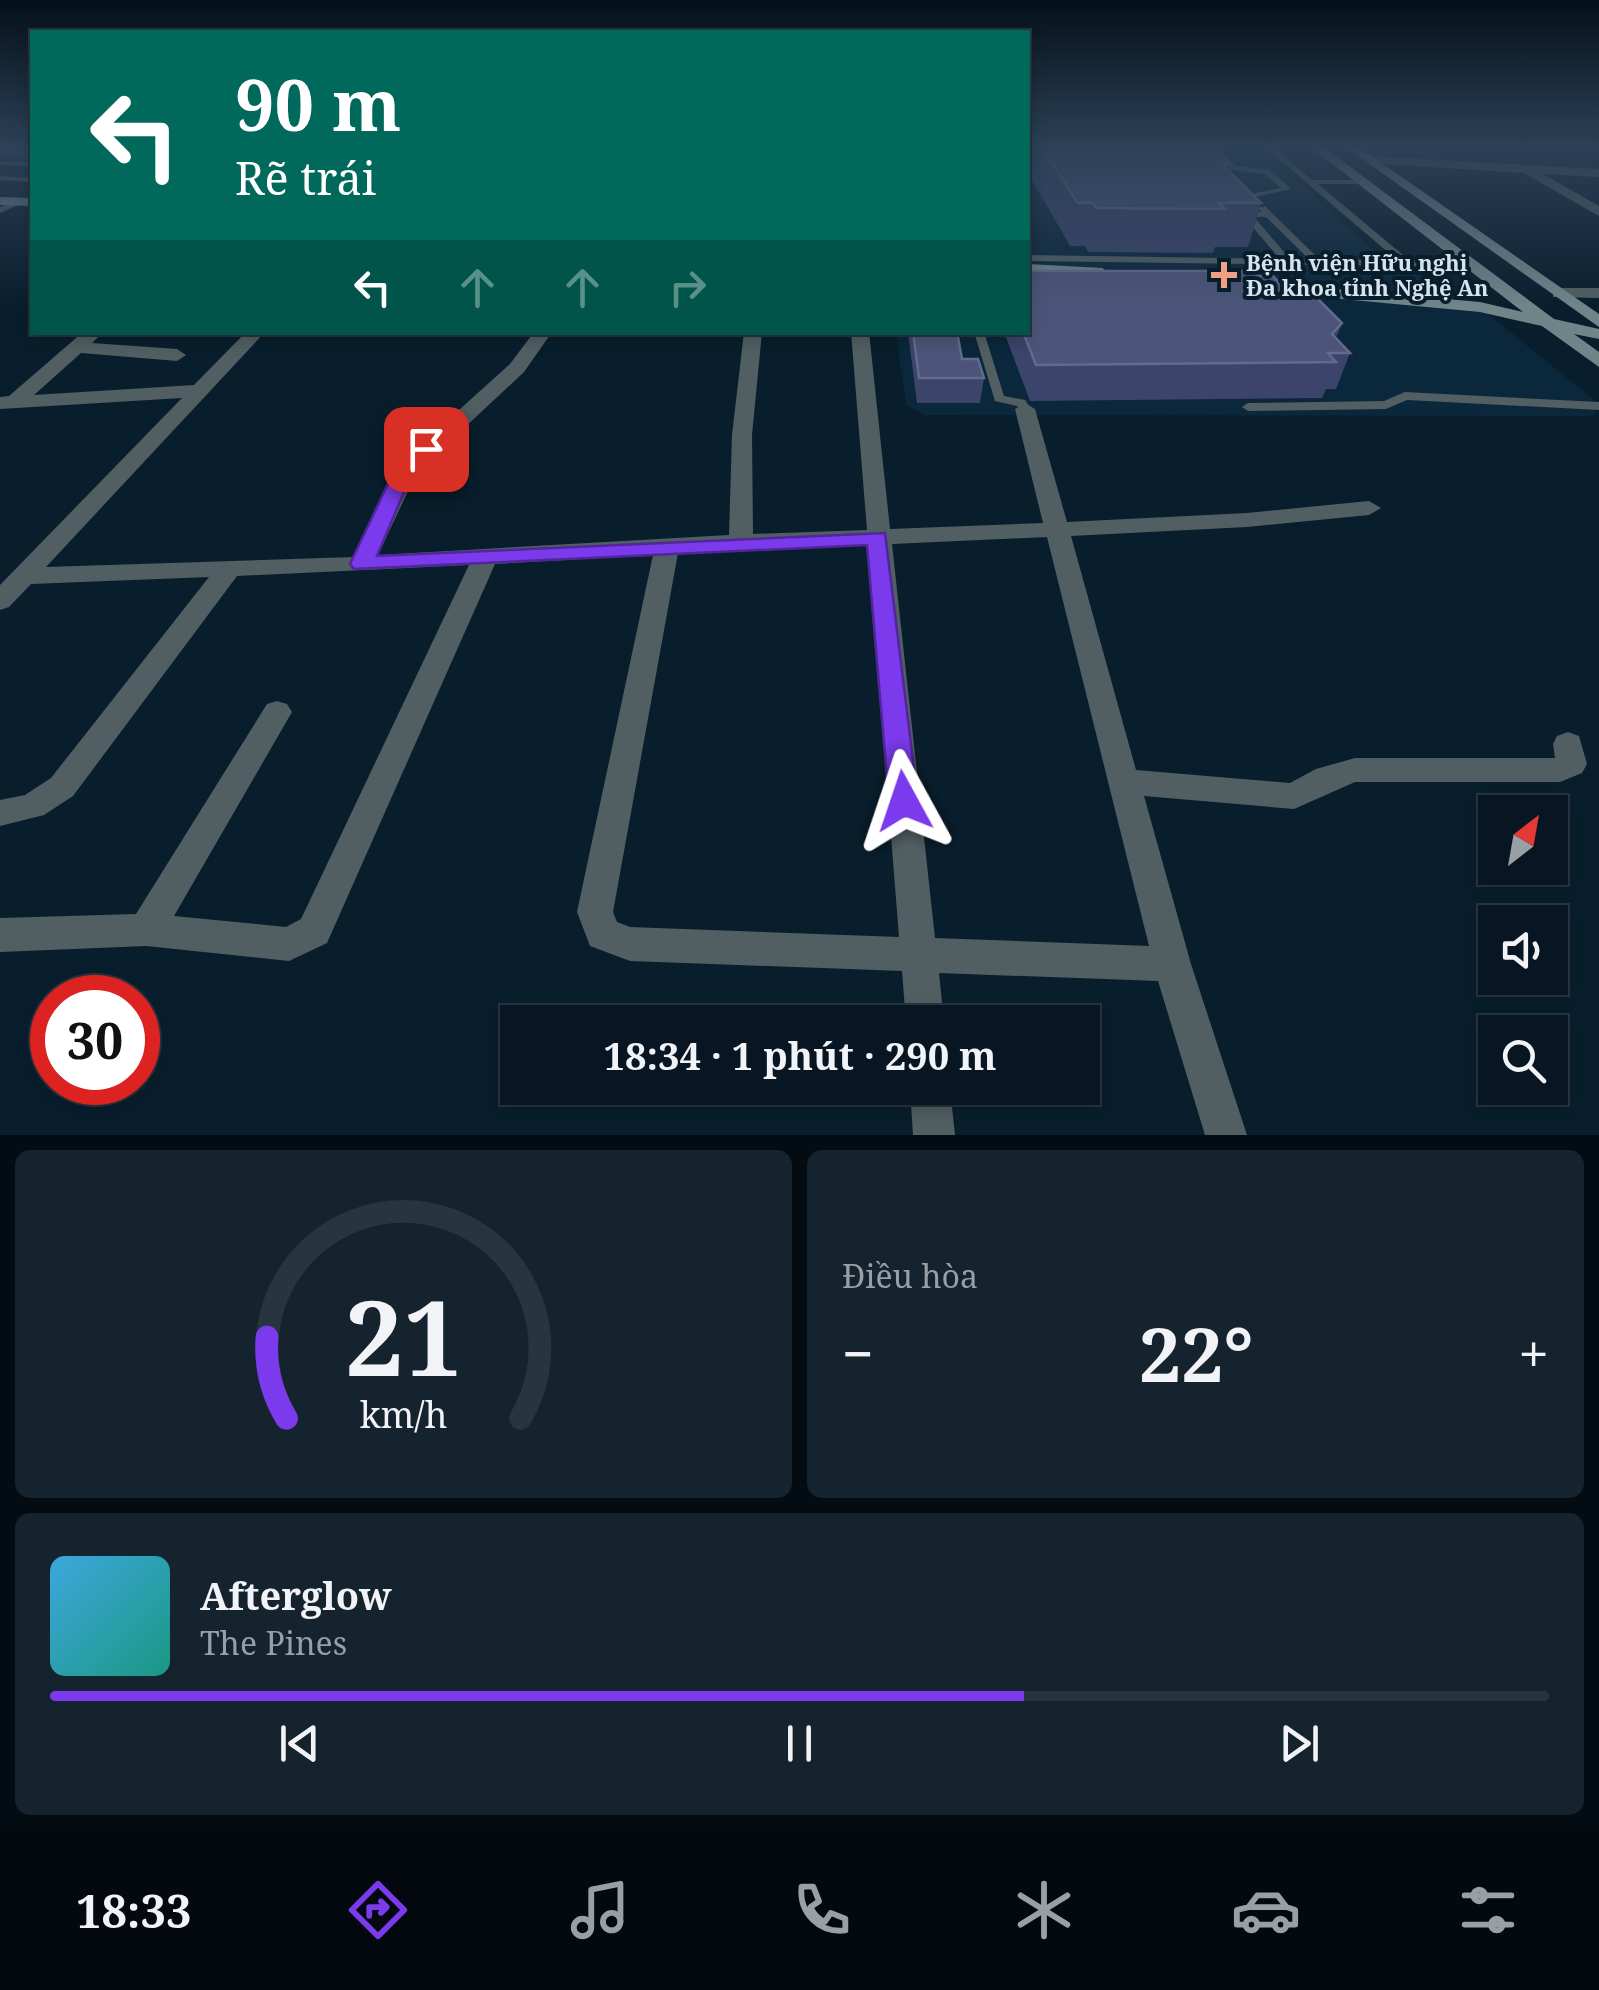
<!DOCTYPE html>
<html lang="vi">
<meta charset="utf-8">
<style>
:root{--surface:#071622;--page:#15232f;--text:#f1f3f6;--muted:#989fa5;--line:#283540;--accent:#7c3aed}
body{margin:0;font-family:"Noto Serif",serif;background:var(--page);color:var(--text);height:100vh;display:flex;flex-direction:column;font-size:38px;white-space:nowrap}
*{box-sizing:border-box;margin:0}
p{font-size:32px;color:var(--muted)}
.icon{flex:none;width:55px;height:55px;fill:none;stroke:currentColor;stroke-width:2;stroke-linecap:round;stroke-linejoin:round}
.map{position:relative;height:1135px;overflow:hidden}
.sheet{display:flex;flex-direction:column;gap:15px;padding:15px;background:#040c13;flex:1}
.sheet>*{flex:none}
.guide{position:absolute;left:30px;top:30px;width:1000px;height:305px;border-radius:0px;box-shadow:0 5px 15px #0003,0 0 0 2px var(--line);background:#00695c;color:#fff;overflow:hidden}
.needle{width:65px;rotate:31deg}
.fabs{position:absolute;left:1478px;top:795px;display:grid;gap:20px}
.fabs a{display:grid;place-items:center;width:90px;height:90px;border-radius:0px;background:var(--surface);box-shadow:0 5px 15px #0003,0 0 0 2px var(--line);font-size:50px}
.speed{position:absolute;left:30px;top:975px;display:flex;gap:20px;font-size:50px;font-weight:700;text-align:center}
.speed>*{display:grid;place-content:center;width:130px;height:130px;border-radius:50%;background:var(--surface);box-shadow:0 5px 15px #0003,0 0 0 2px var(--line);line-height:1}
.speed .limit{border:15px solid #d22;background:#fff;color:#111}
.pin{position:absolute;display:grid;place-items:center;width:85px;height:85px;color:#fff;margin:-42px;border-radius:20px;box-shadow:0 5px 15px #0006}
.me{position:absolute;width:110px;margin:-55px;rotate:355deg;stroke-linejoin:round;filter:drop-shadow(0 0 8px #0008)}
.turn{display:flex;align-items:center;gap:35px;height:210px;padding:0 40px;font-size:45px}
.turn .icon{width:130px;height:130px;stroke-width:2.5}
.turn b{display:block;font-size:70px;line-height:85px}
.lanes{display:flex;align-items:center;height:95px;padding:0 40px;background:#0003;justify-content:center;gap:50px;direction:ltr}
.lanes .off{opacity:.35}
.big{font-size:75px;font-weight:700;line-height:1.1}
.sheet .widget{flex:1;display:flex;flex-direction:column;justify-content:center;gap:15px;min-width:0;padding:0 35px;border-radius:15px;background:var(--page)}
.sheet .dial{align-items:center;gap:0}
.dial svg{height:260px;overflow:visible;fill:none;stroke:var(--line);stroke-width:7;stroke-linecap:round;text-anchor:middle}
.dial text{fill:var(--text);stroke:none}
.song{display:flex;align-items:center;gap:30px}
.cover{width:120px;height:120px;border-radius:15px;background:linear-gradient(135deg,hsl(200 70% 55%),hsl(170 70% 35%))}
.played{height:10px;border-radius:5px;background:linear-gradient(90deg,var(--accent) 65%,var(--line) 65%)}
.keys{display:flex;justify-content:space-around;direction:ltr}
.heat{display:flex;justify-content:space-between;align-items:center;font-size:55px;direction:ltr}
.sheet .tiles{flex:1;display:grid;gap:15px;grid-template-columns:1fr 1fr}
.widget:last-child{grid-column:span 2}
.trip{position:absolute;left:500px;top:1005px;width:600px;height:100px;border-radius:0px;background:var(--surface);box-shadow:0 5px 15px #0003,0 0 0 2px var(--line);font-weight:700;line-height:100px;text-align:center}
.tabs{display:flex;height:160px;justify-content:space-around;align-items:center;background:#03090e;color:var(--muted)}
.tabs .icon{width:70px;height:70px}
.tabs .current{color:var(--accent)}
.tabs b{font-size:45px;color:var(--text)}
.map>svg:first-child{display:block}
.built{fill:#0b273b}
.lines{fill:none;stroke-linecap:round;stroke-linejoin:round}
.lane{fill:#515f62;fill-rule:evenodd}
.street{fill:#515f62;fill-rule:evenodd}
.secondary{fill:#6f858a;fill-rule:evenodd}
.wall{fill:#3c446b}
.building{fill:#4c5579;stroke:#626b8b;stroke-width:2.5}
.route{fill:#7c3aed;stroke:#51269a;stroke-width:2.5}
.poi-dot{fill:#f39f84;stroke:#091e2d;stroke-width:4}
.labels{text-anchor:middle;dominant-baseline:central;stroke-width:8;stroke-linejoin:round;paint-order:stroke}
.far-poi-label{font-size:22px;font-weight:bold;fill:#d7e3ee;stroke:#091e2d;text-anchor:start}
</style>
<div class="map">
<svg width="1599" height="1135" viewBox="0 0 1599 1135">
<rect width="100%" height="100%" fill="#091e2d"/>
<path class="built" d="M1028,148H1260L1392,267L1450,283L1597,402L1594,416L924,415L906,405L896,333L1028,332Z"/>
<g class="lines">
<g class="lane">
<path d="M1266,148H1274L1312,180H1366L1367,182L1363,184H1318L1409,260L1471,261L1476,264L1471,267L1028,261V255L1280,259L1238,210L1237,208L1241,205L1250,212H1261L1258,208L1265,206L1319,259L1397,260ZM1254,217H1266L1309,259H1290Z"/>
<path d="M0,161L32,162V166L0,165Z"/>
<path d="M1212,163L1270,170L1291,189L1242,200V196L1281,188L1265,174L1209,167Z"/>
<path d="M0,176L32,178V182L0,180Z"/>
<path d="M17,200H20V204L0,213V207Z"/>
<path d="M974,332H984L1004,396L1025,400L1031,409L1029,412H1021L1017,406L995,401Z"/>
<path d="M1405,392L1599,402V410L1407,400L1386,409L1248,411L1242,407L1248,403L1384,401Z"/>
</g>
<g class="street">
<path d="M1370,156L1599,169V177L1543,174L1599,206V216L1524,173L1366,163L1364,160Z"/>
<path d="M1559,288H1599V298L1553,297V289Z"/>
<path d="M83,332H103L92,343L177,349L186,355L177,361L81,353L34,395L194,385L246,332H265L46,567L353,557L399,464L510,364L534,332H552L524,372L417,472L378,555L729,535L732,435L744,332H762L752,435L753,534L867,530L851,332H869L890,529L1043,523L1015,409L1025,403L1035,409L1067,522L1247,513L1369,501L1381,508L1369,515L1247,527L1071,536L1136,770L1290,783L1316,769L1355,758H1555L1553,744L1557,736L1568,732L1579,736L1587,764L1582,773L1560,782H1355L1294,809L1144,796L1191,964L1247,1135H1205L1158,981L939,973L944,1022H906L902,971L630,961L590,946L577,912L653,555L495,564L327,943L289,961L146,946L0,952V918L136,914L267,704L277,701L287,704L292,712L174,916L286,927L301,919L469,565L237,576L73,796L44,815L0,826V800L25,795L51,778L209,577L31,584L9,607L0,610V585L182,398L0,409V397L9,396ZM1047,537L1149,946L935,938L892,544ZM868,544L899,937L630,927L617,922L613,912L678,553Z"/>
<path d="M910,1088H950L955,1135H913Z"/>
</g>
<g class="secondary">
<path d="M1312,148H1325L1554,319L1599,329V339L1574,334L1599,352V367L1542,326L1480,312L1246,290V284L1252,282L1480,302L1523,312Z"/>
<path d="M1347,148H1360L1599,314V327Z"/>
<path d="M0,197L32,198V206L0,205Z"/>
<path d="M1028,264L1102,268L1110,273L1102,278L1028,274Z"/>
</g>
</g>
<g class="wall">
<path d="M0,148H32V158L0,157Z"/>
<path d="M1028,148H1213L1232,164L1230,172L1261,203L1248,247H1215L1213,253L1088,252L1085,246H1070L1028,173Z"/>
<path d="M1258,276L1342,323L1336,338L1350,353L1336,389H1326L1322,398L1030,401L1004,332H1028Z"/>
<path d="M908,332H957L962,359L984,378L980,403H917Z"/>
</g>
<g class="building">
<path d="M1042,148H1213L1232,164H1222L1261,203H1219L1225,209L1096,208L1093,203H1078Z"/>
<path d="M1028,271H1253L1258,276H1273L1287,291H1305L1318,299L1342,323L1332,334L1350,353H1328L1336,362L1036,365L1023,332H1028Z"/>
<path d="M913,332H957L962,359H978L984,378H919Z"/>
</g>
<linearGradient id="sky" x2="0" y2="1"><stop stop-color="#051019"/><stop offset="0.48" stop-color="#2c4157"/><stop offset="1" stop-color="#2c4157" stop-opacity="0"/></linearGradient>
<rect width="1599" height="306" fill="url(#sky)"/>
<path class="route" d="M426,443L435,449L407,485L377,556L885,533L918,801L914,810L904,813L893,810L889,801L867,545L354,569L350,564L388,484L419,445Z"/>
<path class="poi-dot" d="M1219 260h10v10h10v10h-10v10h-10v-10h-10v-10h10z"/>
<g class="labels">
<g class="far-poi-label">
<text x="1246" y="262">Bệnh viện Hữu nghị<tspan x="1246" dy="25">Đa khoa tỉnh Nghệ An</tspan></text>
</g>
</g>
</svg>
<div class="fabs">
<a><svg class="needle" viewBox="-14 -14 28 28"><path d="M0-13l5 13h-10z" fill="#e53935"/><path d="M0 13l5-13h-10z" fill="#989fa5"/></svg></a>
<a><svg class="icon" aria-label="sound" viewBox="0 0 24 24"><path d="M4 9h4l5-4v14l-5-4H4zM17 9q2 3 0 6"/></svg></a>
<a><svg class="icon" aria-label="search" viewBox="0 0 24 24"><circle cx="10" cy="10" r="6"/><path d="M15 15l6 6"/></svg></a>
</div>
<div class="speed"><div class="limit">30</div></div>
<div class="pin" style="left:426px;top:449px;background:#d93025"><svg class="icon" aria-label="arrive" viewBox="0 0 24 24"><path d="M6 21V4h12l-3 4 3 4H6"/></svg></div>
<svg class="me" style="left:904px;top:801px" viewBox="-20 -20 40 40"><path d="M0-17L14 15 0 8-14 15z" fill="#7c3aed" stroke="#fff" stroke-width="4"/></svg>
<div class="trip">18:34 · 1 phút · 290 m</div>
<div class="guide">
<div class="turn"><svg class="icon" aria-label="left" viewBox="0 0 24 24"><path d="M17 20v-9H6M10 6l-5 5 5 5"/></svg><div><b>90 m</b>Rẽ trái</div></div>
<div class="lanes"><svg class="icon" aria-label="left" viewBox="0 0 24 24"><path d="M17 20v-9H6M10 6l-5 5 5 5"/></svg><svg class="icon off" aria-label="ahead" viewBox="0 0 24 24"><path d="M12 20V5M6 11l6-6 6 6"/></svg><svg class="icon off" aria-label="ahead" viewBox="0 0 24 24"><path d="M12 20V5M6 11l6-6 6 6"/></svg><svg class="icon off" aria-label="right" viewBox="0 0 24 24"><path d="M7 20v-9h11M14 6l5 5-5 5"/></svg></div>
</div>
</div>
<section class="sheet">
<div class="tiles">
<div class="widget dial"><svg viewBox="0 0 100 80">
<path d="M14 69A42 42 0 1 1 86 69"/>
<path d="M14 69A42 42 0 0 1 8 44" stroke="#7c3aed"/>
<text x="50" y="56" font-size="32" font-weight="700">21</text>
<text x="50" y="72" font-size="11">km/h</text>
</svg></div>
<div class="widget"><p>Điều hòa</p>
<div class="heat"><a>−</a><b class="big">22°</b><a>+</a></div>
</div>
<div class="widget">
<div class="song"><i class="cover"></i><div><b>Afterglow</b><p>The Pines</p></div></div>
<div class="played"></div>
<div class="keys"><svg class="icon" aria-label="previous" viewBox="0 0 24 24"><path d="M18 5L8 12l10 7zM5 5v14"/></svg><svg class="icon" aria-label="pause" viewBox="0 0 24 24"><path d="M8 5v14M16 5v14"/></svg><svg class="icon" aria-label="next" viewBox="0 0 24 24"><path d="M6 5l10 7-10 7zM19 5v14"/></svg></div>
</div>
</div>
</section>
<nav class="tabs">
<b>18:33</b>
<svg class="icon current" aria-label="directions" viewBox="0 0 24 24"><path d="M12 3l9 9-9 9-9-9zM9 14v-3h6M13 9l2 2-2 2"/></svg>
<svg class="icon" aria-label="music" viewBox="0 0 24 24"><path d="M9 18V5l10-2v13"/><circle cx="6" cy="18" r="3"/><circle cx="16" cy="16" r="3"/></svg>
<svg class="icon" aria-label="phone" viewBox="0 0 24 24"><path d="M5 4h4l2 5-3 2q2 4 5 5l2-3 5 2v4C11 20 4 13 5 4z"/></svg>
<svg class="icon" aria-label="climate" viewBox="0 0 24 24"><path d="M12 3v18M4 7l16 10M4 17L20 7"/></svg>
<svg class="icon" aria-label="car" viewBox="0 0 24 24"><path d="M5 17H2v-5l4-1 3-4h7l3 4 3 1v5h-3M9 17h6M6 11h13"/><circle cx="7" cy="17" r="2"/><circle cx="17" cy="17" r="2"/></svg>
<svg class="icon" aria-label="filters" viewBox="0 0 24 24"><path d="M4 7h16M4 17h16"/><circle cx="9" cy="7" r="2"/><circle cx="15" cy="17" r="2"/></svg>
</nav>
